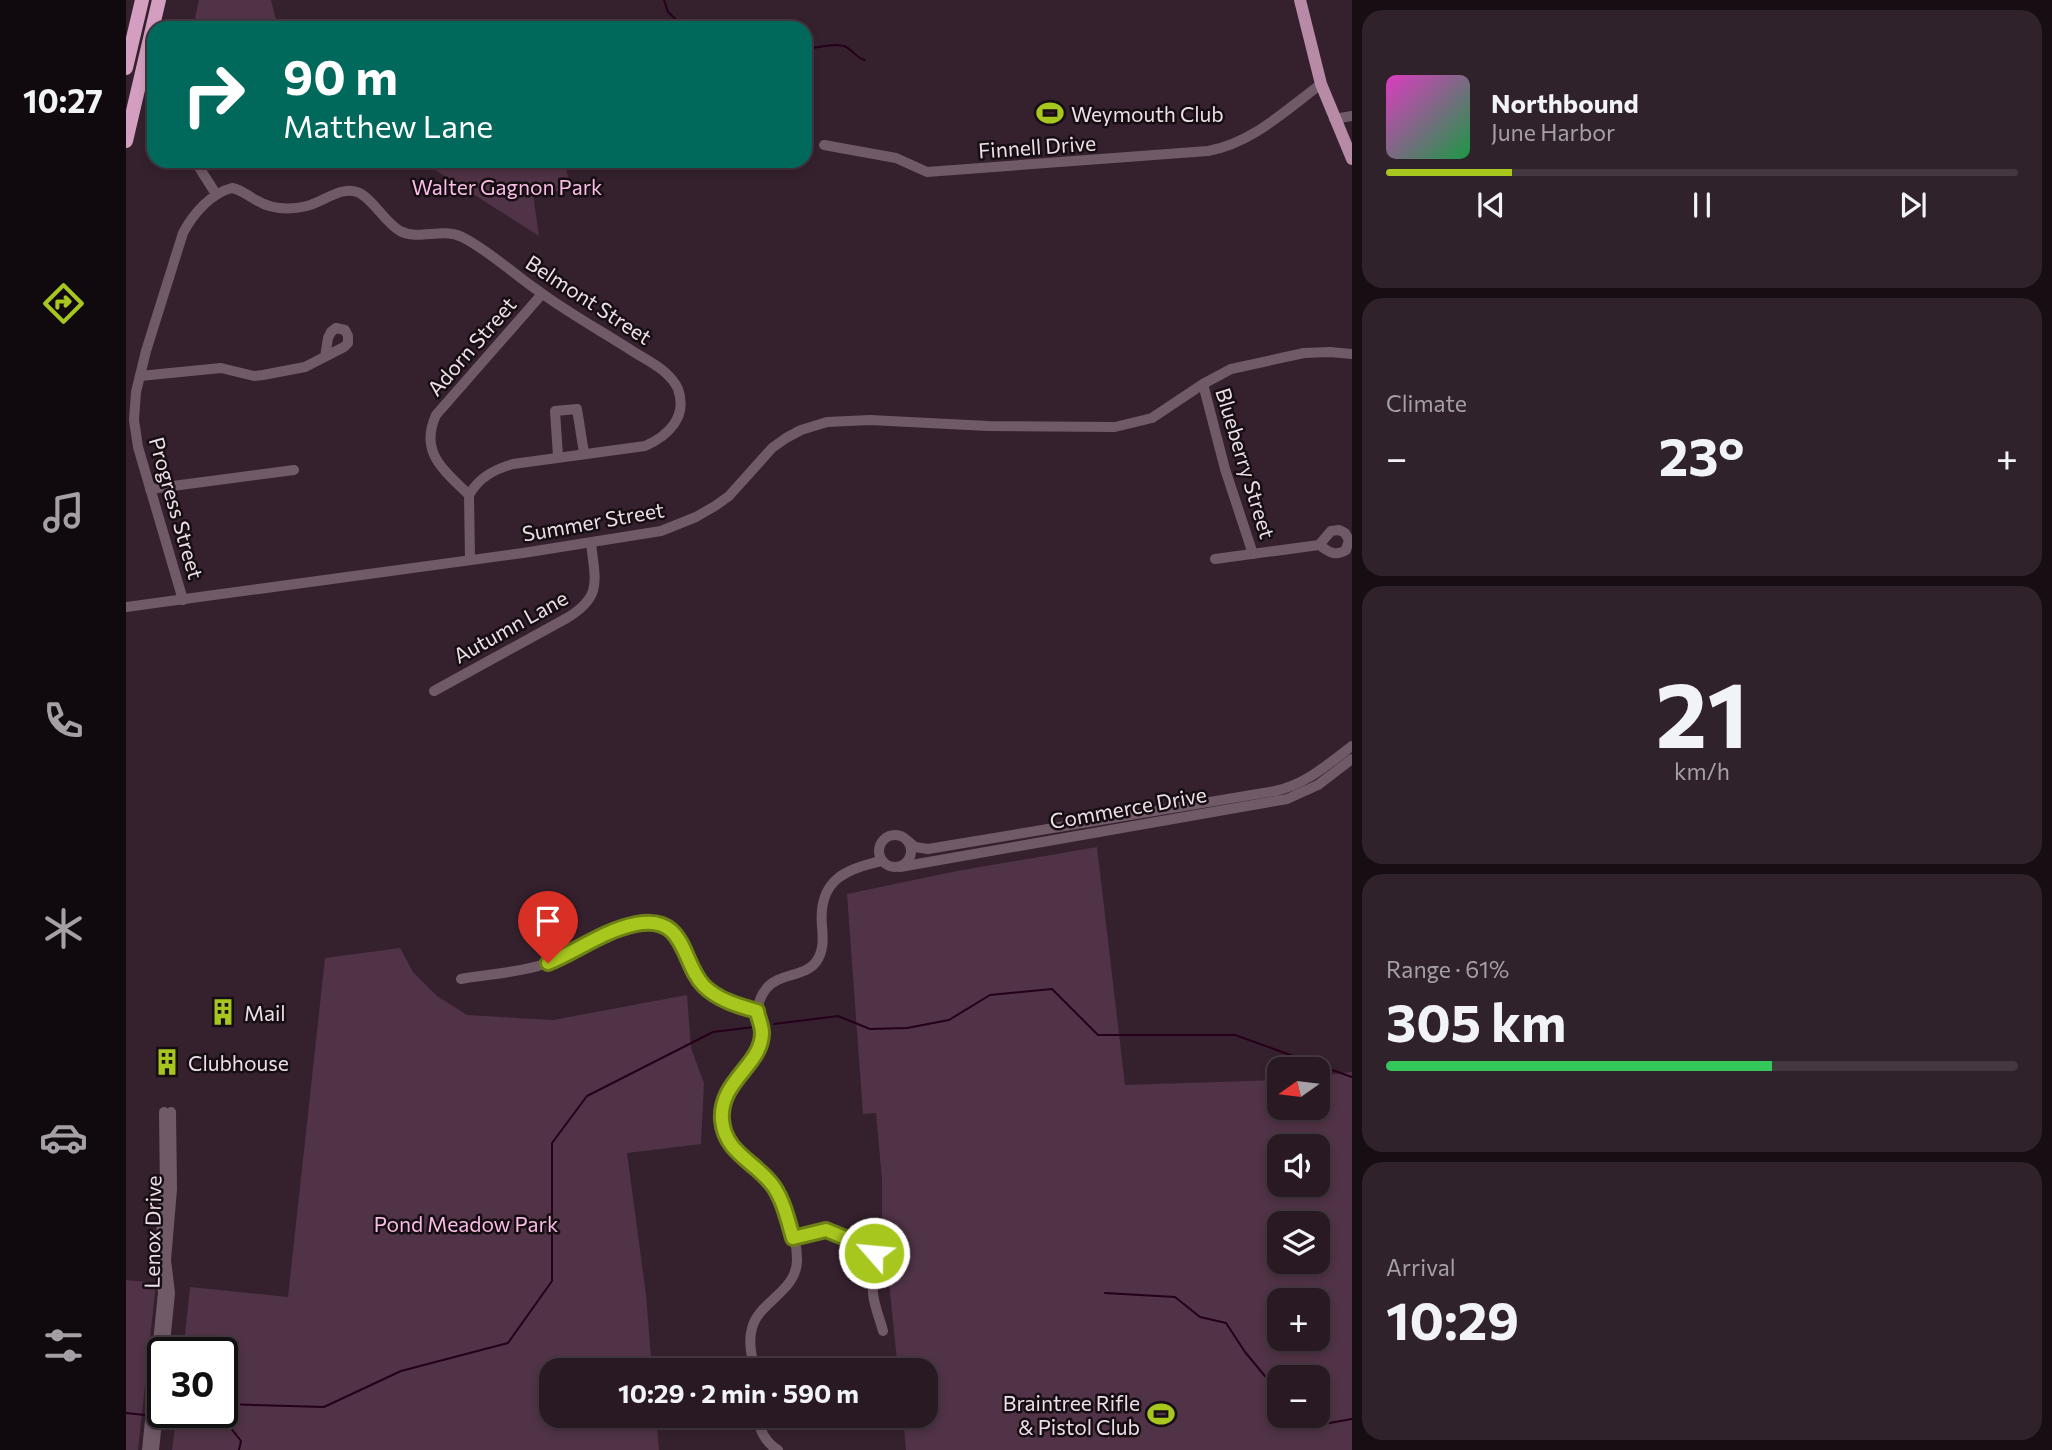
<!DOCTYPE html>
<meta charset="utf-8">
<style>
:root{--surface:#281922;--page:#30222a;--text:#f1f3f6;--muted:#a5a0a5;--line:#443840;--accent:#a7c71e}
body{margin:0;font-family:Commissioner,sans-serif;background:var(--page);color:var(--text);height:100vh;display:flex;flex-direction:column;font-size:26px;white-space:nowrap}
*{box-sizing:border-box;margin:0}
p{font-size:23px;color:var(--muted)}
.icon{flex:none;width:38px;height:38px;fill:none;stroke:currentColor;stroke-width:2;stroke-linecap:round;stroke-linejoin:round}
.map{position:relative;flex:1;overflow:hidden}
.side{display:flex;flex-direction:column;gap:10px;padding:10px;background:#160e13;width:700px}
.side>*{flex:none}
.banner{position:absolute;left:21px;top:21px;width:665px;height:147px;border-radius:21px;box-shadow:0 4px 10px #0003,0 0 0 2px var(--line);background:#00695c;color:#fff;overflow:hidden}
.needle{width:46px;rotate:256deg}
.fabs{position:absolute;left:1141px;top:1057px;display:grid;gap:14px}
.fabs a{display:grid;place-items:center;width:63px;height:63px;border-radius:14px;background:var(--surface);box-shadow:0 4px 10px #0003,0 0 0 2px var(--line);font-size:35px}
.speed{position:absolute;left:21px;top:1337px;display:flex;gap:14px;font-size:35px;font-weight:700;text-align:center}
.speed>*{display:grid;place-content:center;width:91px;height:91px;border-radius:50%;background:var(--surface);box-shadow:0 4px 10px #0003,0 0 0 2px var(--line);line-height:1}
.speed .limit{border:4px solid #111;border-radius:10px;background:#fff;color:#111}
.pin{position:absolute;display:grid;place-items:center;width:60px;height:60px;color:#fff;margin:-72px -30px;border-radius:50% 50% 50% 0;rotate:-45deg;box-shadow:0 0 7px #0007}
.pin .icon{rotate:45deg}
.me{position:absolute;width:77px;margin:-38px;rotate:297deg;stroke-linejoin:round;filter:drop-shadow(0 0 5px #0008)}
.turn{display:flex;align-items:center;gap:24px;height:147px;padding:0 21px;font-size:32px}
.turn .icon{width:91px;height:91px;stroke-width:2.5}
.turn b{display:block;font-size:49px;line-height:60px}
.big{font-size:52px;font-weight:700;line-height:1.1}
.side .tile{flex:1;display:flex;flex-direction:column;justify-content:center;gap:10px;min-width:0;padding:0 24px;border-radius:21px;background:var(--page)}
.side .dial{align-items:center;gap:0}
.dial b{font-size:91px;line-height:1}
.song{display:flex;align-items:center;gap:21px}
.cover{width:84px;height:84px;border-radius:10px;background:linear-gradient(135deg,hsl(310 70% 55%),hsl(140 70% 35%))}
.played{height:7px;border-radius:4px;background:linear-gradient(90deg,var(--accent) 20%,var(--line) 20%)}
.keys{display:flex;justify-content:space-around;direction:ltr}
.heat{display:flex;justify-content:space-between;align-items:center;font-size:38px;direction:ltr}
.charge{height:10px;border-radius:5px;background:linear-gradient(90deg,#34c759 61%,var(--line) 0)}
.trip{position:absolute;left:413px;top:1358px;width:399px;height:70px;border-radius:21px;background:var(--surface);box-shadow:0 4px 10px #0003,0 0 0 2px var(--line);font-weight:700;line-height:70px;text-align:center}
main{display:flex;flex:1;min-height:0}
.menu{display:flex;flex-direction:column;width:126px;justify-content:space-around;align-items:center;background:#100a0e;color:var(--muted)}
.menu .icon{width:49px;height:49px}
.menu .on{color:var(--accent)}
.menu b{font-size:32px;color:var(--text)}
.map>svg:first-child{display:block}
.green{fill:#503346;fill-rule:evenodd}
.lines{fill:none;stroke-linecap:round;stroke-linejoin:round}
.stream{stroke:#25001b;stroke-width:2}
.minor{stroke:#705a68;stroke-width:10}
.major{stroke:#b78ba6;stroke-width:12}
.highway{stroke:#d39ebf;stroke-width:14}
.route-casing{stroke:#6d8114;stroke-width:18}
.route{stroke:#a7c71e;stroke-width:12}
.labels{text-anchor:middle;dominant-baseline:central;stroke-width:5;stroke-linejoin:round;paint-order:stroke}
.poi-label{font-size:21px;fill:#eddfe8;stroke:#170e14;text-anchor:start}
.street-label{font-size:21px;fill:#eddfe8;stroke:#170e14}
.park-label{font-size:21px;fill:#f9bce3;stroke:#170e14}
</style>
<main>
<nav class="menu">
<b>10:27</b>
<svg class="icon on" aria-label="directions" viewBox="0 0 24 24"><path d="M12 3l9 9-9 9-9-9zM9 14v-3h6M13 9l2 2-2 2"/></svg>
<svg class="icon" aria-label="music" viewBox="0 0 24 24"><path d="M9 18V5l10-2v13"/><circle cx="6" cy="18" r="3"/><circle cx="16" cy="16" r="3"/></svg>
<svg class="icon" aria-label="phone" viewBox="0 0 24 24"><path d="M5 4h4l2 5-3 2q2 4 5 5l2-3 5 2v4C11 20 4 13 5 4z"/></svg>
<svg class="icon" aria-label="climate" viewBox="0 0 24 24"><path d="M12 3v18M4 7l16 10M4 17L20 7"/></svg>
<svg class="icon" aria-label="car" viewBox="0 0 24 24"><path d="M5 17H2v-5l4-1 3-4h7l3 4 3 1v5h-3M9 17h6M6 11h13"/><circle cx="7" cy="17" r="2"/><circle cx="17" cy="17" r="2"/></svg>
<svg class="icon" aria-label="filters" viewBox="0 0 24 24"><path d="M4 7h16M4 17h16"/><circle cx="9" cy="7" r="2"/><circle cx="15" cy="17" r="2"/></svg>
</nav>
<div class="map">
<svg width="1226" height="1450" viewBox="0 0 1226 1450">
<rect width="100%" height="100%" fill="#35212e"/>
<g class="green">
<path d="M73,0H145L152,28H85L69,18Z"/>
<path d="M295,161H438L445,189L407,195L413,236Z"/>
<path d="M971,847L999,1085L1153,1080V1108H1192V1076L1226,1072V1450H780L777,1416H800V1370H772L756,1215V1180L750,1113L737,1114L721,894L831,871ZM1192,1146V1185H1153V1146ZM1192,1223V1262H1153V1223ZM1192,1300V1339H1153V1300ZM1153,1377H1192V1416H1153Z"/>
<path d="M274,948L287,972L311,996L341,1015L427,1020L561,995L565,1048L578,1083L575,1144L501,1153L520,1295L526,1370H425V1416H530L533,1450H46L51,1412H96V1353H57L64,1287L162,1297L199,958Z"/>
<path d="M0,1280L30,1283L12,1450H0Z"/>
</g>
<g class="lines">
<g class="stream">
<path d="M538,0L542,12L559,28"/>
<path d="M679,49C690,48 710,42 720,47C728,51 730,58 739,60"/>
<path d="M648,1024L712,1016L744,1029L781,1028L823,1020L864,995L926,989L972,1035H1109L1226,1077"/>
<path d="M979,1293L1049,1297L1074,1317L1100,1323L1119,1352L1153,1393"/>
<path d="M96,1404L198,1407L275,1371L382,1343L426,1281V1143L461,1096L587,1032L628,1027"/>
<path d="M92,1412L115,1441L113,1450"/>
<path d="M0,1413L19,1415"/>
<path d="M1172,1416L1181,1427L1226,1419"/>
<path d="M37,1417L46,1418L62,1412"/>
</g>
<g class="minor">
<path d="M1208,119L1226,116"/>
<path d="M698,145L770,158L801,172L1082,151C1126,143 1160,110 1195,84"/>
<path d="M69,161L90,194"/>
<path d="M14,376L95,368L128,376L137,375L179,367L218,347L222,343V336L219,330L210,328L205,332L202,338L199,357"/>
<path d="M1077,384L1099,469L1127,554"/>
<path d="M432,456L429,411L451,409L458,453"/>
<path d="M24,489L168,470"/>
<path d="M343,495C318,470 293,453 310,415L416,294"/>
<path d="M1089,559L1193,545C1203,552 1209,557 1220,550L1223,540L1219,533L1213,530L1205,531L1193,545"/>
<path d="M57,600L12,447L8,420L10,392L20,351L57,233C67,214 85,193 106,188C116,190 122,196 130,200C145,209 164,210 181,206C197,202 215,186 231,192C246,197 258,222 274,231C293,241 316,227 336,237C361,249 390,276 414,292C444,314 477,332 508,352C524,362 544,371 552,389C562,417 542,436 519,446L387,464C369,469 353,477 343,495L344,560"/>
<path d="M0,607L397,553L535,531L570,517L589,506L603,496L646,448L660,438L675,430L701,422L744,420L862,426L989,427L1026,418L1077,384L1105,369L1178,353L1204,352L1226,354"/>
<path d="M308,691L441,618C477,596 469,581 465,543"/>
<circle cx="769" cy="851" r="16"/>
<path d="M782,841L789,847L802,849L1149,791C1180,784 1201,765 1226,746"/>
<path d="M774,867L1161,799L1192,785L1226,759"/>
<path d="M335,979C362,974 392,973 419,964C456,952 509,904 546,933C558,942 561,955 567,969C578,995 606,1004 631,1011"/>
<path d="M667,1238L700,1230L746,1250C756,1265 745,1277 747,1293C748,1306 754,1319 757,1331"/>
<path d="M38,1353L44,1293L40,1260L46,1189L45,1112"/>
<path d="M628,1370C626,1356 622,1342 626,1328C633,1301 672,1291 671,1259C671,1235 656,1194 639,1176C622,1159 601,1151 597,1124C591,1088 623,1074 633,1045C641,1023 623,1011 640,989C652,973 679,977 690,962C698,951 697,938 696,926C692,881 718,869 756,861"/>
<path d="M632,1416C632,1429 641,1444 652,1450"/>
<path d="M21,1450L37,1293L33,1260L39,1189L38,1112"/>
<path d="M28,1450L37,1365"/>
</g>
<path class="major" d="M1174,0L1195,84L1226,159"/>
<g class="highway">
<path d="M0,68L16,0"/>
<path d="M0,141L33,0"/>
</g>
</g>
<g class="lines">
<defs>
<path id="route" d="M422,963C451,951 479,930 510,924C561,914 555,963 578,986C592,1000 613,1006 631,1011C632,1018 636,1025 636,1033C636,1065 593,1081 596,1120C599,1154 631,1162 648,1187C658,1202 662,1221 667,1238L700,1230L739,1246L748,1253"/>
</defs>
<use href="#route" class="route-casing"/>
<use href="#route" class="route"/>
</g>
<defs>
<symbol id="stadium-bare" viewBox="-9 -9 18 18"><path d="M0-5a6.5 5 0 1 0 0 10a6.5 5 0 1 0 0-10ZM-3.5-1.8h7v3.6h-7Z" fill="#a7c71e" stroke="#170e14" stroke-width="2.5" paint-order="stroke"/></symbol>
<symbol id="building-bare" viewBox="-9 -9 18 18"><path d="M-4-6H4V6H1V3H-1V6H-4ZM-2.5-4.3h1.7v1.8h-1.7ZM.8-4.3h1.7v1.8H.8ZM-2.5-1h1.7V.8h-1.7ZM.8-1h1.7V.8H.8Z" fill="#a7c71e" stroke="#170e14" stroke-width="2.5" paint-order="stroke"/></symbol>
</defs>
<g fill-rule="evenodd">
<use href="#stadium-bare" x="905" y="94" width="38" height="38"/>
<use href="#building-bare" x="78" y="993" width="38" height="38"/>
<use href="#building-bare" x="22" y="1043" width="38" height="38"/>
<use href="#stadium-bare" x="1016" y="1395" width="38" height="38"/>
</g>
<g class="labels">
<g class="poi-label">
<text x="945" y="113">Weymouth Club</text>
<text x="118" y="1012">Mail</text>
<text x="62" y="1062">Clubhouse</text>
<text x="1014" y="1402" text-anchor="end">Braintree Rifle<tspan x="1014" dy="24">&amp; Pistol Club</tspan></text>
</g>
<g class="street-label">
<text transform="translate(911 146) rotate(-4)">Finnell Drive</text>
<text transform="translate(463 299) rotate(33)">Belmont Street</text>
<text transform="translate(345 346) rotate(-49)">Adorn Street</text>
<text transform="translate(1120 463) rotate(73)">Blueberry Street</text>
<text transform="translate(51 508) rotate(74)">Progress Street</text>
<text transform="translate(467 521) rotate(-10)">Summer Street</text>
<text transform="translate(384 626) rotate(-29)">Autumn Lane</text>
<text transform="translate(1002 807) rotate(-10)">Commerce Drive</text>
<text transform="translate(26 1232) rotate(-89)">Lenox Drive</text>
</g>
<g class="park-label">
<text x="381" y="186">Walter Gagnon Park</text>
<text x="340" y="1223">Pond Meadow Park</text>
</g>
</g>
</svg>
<div class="fabs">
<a><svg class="needle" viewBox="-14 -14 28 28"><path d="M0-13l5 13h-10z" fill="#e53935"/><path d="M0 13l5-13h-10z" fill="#a5a0a5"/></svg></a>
<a><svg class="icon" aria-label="sound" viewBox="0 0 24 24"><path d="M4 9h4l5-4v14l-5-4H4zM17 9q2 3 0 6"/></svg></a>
<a><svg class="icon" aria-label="layers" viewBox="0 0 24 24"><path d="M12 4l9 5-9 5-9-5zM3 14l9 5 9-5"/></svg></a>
<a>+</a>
<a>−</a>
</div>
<div class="speed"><div class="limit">30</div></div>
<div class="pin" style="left:422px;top:963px;background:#d93025"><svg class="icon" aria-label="arrive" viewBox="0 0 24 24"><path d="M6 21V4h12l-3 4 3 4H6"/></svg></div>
<svg class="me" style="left:748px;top:1253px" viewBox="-20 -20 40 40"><circle r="17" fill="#a7c71e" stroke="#fff" stroke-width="3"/><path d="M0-11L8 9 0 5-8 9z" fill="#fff"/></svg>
<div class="trip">10:29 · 2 min · 590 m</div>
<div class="banner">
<div class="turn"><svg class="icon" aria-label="right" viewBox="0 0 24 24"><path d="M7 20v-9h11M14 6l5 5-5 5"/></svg><div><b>90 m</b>Matthew Lane</div></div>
</div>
</div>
<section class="side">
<div class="tile">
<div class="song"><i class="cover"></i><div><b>Northbound</b><p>June Harbor</p></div></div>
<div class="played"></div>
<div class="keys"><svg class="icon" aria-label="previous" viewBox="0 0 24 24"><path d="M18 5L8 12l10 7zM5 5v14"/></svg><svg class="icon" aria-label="pause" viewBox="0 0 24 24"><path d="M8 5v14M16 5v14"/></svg><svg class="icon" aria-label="next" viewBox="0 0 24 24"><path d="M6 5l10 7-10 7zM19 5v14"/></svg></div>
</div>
<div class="tile"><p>Climate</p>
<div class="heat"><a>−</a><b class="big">23°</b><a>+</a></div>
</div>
<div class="tile dial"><b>21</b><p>km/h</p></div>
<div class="tile"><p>Range · 61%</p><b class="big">305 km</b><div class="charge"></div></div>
<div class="tile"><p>Arrival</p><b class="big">10:29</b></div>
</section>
</main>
